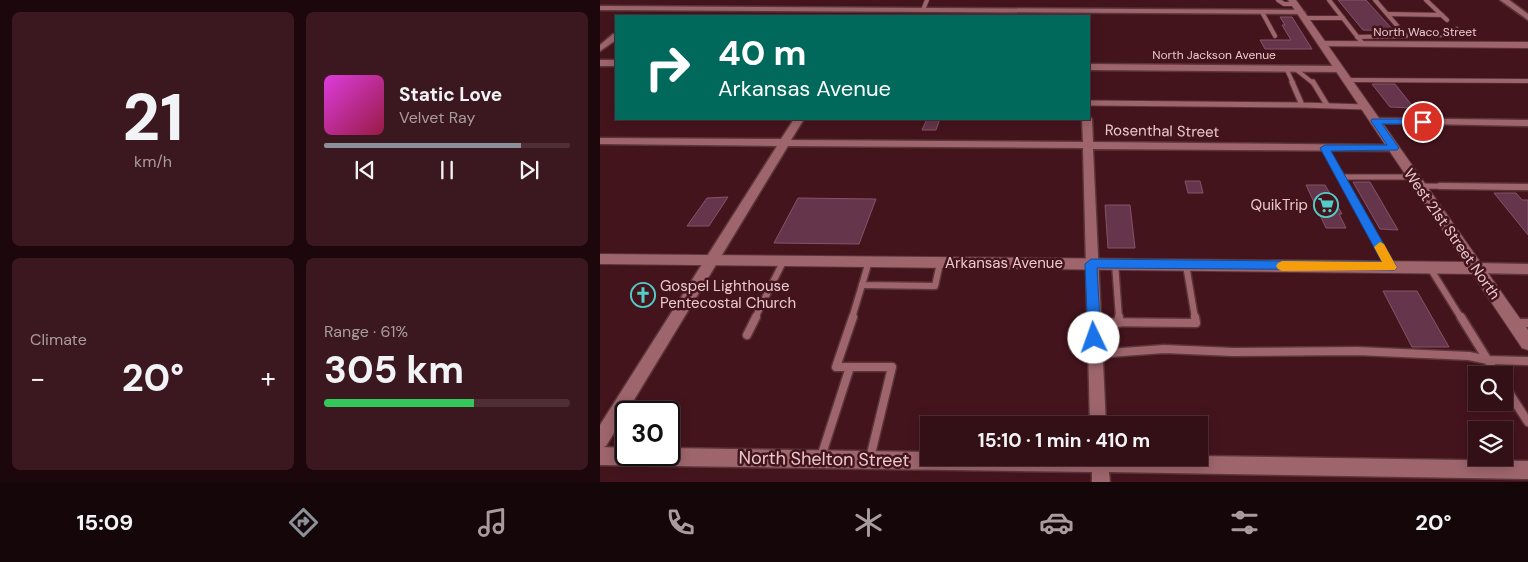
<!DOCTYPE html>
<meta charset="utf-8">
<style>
:root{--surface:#330f16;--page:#3b181f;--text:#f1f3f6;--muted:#a99ca1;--line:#4e2f35;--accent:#8c9099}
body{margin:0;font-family:"DM Sans",sans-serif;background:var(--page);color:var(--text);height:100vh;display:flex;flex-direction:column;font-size:19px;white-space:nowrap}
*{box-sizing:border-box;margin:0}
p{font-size:16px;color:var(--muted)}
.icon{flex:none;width:28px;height:28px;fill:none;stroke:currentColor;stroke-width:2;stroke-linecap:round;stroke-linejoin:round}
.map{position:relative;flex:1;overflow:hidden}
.sheet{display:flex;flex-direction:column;gap:12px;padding:12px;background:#1c080c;width:600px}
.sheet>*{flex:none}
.banner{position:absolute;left:15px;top:15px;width:475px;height:105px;border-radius:0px;box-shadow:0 2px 12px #0003,0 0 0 1px var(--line);background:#00695c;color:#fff;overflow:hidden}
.controls{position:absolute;left:868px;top:366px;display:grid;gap:10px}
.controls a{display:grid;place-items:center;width:45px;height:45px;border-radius:0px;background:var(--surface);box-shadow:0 2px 12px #0003,0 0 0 1px var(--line);font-size:25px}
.speed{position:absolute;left:15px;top:401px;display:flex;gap:10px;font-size:25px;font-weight:700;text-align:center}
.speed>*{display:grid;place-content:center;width:65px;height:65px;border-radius:50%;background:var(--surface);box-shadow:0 2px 12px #0003,0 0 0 1px var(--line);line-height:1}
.speed .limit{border:2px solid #111;border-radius:8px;background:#fff;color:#111}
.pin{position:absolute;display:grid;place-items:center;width:42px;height:42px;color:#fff;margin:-21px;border:2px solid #fff;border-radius:50%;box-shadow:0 1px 5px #0007}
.me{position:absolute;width:55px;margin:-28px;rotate:357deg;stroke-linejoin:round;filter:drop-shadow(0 0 4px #0008)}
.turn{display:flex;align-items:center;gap:18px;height:105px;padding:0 20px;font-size:22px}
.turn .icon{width:65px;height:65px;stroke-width:2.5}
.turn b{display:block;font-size:35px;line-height:42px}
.big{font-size:38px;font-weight:700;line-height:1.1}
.sheet .card{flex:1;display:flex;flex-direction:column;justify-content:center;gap:8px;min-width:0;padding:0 18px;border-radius:8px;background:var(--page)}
.sheet .dial{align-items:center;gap:0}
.dial b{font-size:65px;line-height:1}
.song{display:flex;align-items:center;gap:15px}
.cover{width:60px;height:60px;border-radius:8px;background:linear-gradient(135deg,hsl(300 70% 55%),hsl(340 70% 35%))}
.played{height:5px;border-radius:2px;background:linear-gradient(90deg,var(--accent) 80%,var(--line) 80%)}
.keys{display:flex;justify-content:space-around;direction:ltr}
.heat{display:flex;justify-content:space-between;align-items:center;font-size:28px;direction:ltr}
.charge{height:8px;border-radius:4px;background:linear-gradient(90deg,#34c759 61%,var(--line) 0)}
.sheet .tiles{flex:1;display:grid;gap:12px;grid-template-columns:repeat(2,1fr)}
.trip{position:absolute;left:320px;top:416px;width:288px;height:50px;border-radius:0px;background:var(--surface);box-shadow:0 2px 12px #0003,0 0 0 1px var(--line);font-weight:700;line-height:50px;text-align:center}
.menu{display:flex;height:80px;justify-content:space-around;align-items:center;background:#140609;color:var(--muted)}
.menu .icon{width:35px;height:35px}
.menu .selected{color:var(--accent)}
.menu b{font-size:22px;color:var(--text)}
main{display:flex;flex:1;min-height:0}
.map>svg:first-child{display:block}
.building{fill:#65364b;stroke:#855369}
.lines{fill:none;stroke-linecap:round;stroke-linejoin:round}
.service-far3-casing{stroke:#5a353a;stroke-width:5.5}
.service-far2-casing{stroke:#5a353a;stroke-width:7}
.service-far1-casing{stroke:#5a353a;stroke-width:9}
.service-casing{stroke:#5a353a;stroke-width:11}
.minor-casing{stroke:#5a353a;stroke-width:3}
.tertiary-casing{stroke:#5a353a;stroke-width:2}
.secondary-casing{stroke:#5a353a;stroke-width:2}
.service-far3{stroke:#9e656c;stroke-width:4}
.service-far2{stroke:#9e656c;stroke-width:5}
.service-far1{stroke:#9e656c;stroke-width:6}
.service{stroke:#9e656c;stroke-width:8}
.minor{fill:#9e656c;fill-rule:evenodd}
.tertiary{fill:#9e656c;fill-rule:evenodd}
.secondary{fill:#9e656c;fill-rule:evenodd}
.route{fill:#1a73e8;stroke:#114b97}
.slow{fill:#f59e0b}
.labels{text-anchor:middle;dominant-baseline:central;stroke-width:5;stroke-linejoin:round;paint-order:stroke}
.far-street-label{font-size:12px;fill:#eacacc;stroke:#44141d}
.street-label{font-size:15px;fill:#eacacc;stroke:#44141d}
.poi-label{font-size:15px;fill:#eacacc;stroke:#44141d;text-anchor:end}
.near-street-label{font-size:18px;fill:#eacacc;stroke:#44141d}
</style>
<main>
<section class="sheet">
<div class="tiles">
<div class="card dial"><b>21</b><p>km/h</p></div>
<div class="card">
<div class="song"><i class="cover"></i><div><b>Static Love</b><p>Velvet Ray</p></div></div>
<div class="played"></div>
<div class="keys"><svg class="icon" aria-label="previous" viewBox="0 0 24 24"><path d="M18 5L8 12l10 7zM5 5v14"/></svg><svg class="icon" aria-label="pause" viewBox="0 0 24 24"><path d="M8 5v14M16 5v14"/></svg><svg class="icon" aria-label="next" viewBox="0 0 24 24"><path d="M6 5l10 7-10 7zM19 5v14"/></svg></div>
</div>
<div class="card"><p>Climate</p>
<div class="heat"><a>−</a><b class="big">20°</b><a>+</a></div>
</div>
<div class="card"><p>Range · 61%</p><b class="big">305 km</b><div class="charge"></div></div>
</div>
</section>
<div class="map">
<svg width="928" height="482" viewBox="0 0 928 482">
<rect width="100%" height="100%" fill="#44141d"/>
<g class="building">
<path d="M738,0H766L794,31L763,30Z"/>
<path d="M680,17H692L712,49H665L660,40H691L682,25H685Z"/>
<path d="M772,84H795L814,108L790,107Z"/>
<path d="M327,119H340L336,130H322Z"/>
<path d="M585,181H600L603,193H588Z"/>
<path d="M753,182H770L798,230L780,229Z"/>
<path d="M706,185H725L742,214H739L746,228H726Z"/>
<path d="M894,193H916L922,200H928V235Z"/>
<path d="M128,197L109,226H87L107,198Z"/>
<path d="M198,198L276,199L259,244L174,243Z"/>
<path d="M505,205H530L535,248H508Z"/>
<path d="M783,291H817L849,347H812Z"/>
</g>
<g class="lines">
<defs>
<g id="service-far3">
<path d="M678,0L684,4H695"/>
<path d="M729,0L763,44"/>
<path d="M775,0L806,36"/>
<path d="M826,0L847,20"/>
<path d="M323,10L327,0"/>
<path d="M662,12L675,36"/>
<path d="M788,14L842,15"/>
<path d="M704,18H743"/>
<path d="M812,35H863L857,29"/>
<path d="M757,37L806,36"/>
<path d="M686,68L693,83"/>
<path d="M694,68L713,83"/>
<path d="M747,80L928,81"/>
</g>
<g id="service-far2">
<path d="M692,82L702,105L766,107"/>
<path d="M713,82L727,105"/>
<path d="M489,103L702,105"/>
<path d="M725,148L747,187"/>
<path d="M741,177H813"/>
<path d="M820,186L928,187"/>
</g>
<g id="service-far1">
<path d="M746,186L791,267"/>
<path d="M840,186L928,187"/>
<path d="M269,261L262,285L335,286L340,263"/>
<path d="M515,263L519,318"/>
<path d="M586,265L595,318"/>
<path d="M830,268L861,318"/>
<path d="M155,318L184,260"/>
<path d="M252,318L262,285"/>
</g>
<g id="service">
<path d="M519,317V323"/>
<path d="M861,317L897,375"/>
<path d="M494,322L596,323L595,317"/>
<path d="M915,323H928"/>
<path d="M147,335L156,317"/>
<path d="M495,354L564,349L633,352L757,351L869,356L888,360L928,361"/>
<path d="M250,367H236L253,317"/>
<path d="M904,385L928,422"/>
<path d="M221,457L250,367H292L270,458"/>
</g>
<g id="minor">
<path d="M900,0H909L928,14V20Z"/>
<path d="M0,6L701,10L705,12L701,14L0,10Z"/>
<path d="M13,34H16V40L0,51V45Z"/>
<rect x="0" y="60" width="16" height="6"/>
<path d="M489,64L739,66L743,69L739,72L489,70Z"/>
<path d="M489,116L492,119L493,142L794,145L799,148L794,151L493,149L506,425H490L483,148L188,146L6,446L3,447L26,448V455H69V448L329,452V458L599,456L928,461V479L509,472L510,482H492V472L0,465V425L177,146L0,144V138L181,139L194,119H204L191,140L483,142L482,119H489Z"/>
<path d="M776,118L928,120V126L773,123V119Z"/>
<path d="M876,263L928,264V274L876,273L871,272L869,268L871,264Z"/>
</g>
<g id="tertiary">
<path d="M722,41L928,42V48L719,46V42Z"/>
<path d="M0,254L876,262L881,264L883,268L881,272L876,274L0,264Z"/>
</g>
<path id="secondary" d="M688,0H696L928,330V350L922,348Z"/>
</defs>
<use href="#service-far3" class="service-far3-casing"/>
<use href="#service-far2" class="service-far2-casing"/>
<use href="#service-far1" class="service-far1-casing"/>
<use href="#service" class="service-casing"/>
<use href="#minor" class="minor-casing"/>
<use href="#tertiary" class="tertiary-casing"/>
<use href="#secondary" class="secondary-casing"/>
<use href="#service-far3" class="service-far3"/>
<use href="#service-far2" class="service-far2"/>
<use href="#service-far1" class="service-far1"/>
<use href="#service" class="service"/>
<use href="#minor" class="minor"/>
<use href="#tertiary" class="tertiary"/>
<use href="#secondary" class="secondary"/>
</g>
<path class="route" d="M772,119H823L827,122L823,124H782L799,148L797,150L731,151L795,264L797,267L795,270L497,268L501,338L499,342L494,344L490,342L488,338L485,264L491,259L782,262L720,148L725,145H787L771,121Z"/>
<path class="slow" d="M780,242L784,244L795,264L797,267L795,270L682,271L678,269L676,266L678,263L682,261L782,262L774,247Z"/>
<defs>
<symbol id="supermarket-ring" viewBox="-11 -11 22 22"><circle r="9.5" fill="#44141d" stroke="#53cdca" stroke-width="1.5"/><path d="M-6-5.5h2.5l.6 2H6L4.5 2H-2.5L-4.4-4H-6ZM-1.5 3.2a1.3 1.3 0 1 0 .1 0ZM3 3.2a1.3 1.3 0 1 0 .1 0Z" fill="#53cdca"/></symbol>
<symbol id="church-ring" viewBox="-11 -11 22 22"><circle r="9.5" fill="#44141d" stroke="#53cdca" stroke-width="1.5"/><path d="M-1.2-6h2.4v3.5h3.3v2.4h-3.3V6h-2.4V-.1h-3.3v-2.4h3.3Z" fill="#53cdca"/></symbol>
</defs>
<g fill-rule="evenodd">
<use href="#supermarket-ring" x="712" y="191" width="28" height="28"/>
<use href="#church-ring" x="29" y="281" width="28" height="28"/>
</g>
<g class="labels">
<g class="far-street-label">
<text x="825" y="32">North Waco Street</text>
<text x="614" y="55">North Jackson Avenue</text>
</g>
<g class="street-label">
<text transform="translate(562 131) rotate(1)">Rosenthal Street</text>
<text transform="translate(852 234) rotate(55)">West 21st Street North</text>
<text x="404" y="263">Arkansas Avenue</text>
</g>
<g class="poi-label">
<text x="708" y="205">QuikTrip</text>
<text x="60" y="286" text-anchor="start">Gospel Lighthouse<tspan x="60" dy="17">Pentecostal Church</tspan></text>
</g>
<g class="near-street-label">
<text transform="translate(224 459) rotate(1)">North Shelton Street</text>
</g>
</g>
</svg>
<div class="controls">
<a><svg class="icon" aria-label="search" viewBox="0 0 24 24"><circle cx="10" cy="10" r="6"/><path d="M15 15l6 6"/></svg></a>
<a><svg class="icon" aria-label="layers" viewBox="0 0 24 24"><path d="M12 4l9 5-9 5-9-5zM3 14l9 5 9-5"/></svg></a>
</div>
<div class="speed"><div class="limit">30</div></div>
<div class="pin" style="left:823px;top:122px;background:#d93025"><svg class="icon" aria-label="arrive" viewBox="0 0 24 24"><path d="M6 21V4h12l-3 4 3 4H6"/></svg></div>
<svg class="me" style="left:494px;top:338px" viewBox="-20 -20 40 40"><circle r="19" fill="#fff"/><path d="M0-13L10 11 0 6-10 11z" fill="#1a73e8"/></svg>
<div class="trip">15:10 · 1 min · 410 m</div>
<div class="banner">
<div class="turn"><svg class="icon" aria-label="right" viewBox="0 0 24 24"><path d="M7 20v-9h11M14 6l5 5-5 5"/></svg><div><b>40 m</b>Arkansas Avenue</div></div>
</div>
</div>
</main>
<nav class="menu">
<b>15:09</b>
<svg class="icon selected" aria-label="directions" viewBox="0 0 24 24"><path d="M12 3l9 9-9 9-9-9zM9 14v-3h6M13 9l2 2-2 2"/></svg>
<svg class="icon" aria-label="music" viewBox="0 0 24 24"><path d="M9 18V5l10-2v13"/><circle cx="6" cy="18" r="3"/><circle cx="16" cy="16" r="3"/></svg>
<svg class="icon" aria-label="phone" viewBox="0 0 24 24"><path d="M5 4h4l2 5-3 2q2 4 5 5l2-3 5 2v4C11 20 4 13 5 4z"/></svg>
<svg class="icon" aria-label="climate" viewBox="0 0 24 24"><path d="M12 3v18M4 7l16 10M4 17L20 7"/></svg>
<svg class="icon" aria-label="car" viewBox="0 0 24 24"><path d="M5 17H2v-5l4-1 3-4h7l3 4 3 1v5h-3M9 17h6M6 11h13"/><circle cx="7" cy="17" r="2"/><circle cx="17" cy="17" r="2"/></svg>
<svg class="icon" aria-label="filters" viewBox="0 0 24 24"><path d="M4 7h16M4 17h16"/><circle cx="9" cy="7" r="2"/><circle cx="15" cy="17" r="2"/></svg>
<b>20°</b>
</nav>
